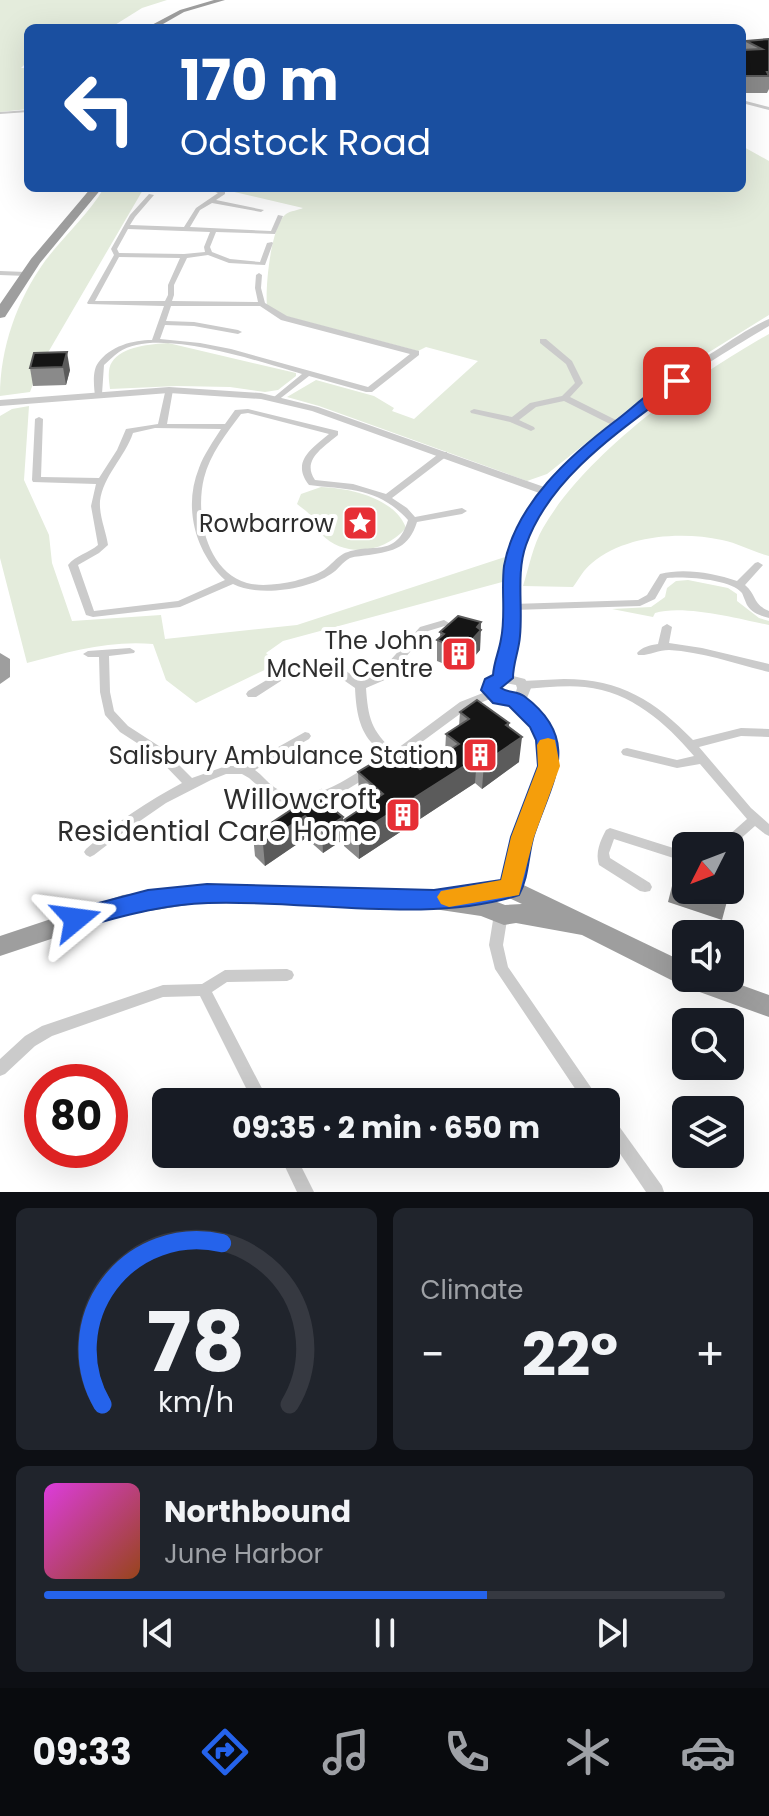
<!DOCTYPE html>
<meta charset="utf-8">
<style>
:root{--surface:#171b24;--page:#20242c;--text:#f1f3f6;--muted:#9ea1a6;--line:#363941;--accent:#2563eb}
body{margin:0;font-family:Poppins,sans-serif;background:var(--page);color:var(--text);height:100vh;display:flex;flex-direction:column;font-size:30px;white-space:nowrap}
*{box-sizing:border-box;margin:0}
p{font-size:26px;color:var(--muted)}
.icon{flex:none;width:44px;height:44px;fill:none;stroke:currentColor;stroke-width:2;stroke-linecap:round;stroke-linejoin:round}
.map{position:relative;height:1192px;overflow:hidden}
.sheet{display:flex;flex-direction:column;gap:16px;padding:16px;background:#0d0f14;flex:1}
.sheet>*{flex:none}
.top-card{position:absolute;left:24px;top:24px;width:722px;height:168px;border-radius:12px;box-shadow:0 8px 32px #0002;background:#1a4fa0;color:#fff;overflow:hidden}
.needle{width:52px;rotate:228deg}
.controls{position:absolute;left:672px;top:832px;display:grid;gap:16px}
.controls a{display:grid;place-items:center;width:72px;height:72px;border-radius:12px;background:var(--surface);box-shadow:0 8px 32px #0002;font-size:40px}
.speed{position:absolute;left:24px;top:1064px;display:flex;gap:16px;font-size:40px;font-weight:700;text-align:center}
.speed>*{display:grid;place-content:center;width:104px;height:104px;border-radius:50%;background:var(--surface);box-shadow:0 8px 32px #0002;line-height:1}
.speed .limit{border:12px solid #d22;background:#fff;color:#111}
.pin{position:absolute;display:grid;place-items:center;width:68px;height:68px;color:#fff;margin:-34px;border-radius:16px;box-shadow:0 4px 12px #0006}
.me{position:absolute;width:88px;margin:-44px;rotate:74deg;stroke-linejoin:round;filter:drop-shadow(0 0 6px #0008)}
.turn{display:flex;align-items:center;gap:28px;height:168px;padding:0 24px;font-size:36px}
.turn .icon{width:104px;height:104px;stroke-width:2.5}
.turn b{display:block;font-size:56px;line-height:68px}
.big{font-size:60px;font-weight:700;line-height:1.1}
.sheet .card{flex:1;display:flex;flex-direction:column;justify-content:center;gap:12px;min-width:0;padding:0 28px;border-radius:12px;background:var(--page)}
.sheet .dial{align-items:center;gap:0}
.dial svg{height:208px;overflow:visible;fill:none;stroke:var(--line);stroke-width:7;stroke-linecap:round;text-anchor:middle}
.dial text{fill:var(--text);stroke:none}
.song{display:flex;align-items:center;gap:24px}
.cover{width:96px;height:96px;border-radius:12px;background:linear-gradient(135deg,hsl(300 70% 55%),hsl(20 70% 35%))}
.played{height:8px;border-radius:4px;background:linear-gradient(90deg,var(--accent) 65%,var(--line) 65%)}
.keys{display:flex;justify-content:space-around;direction:ltr}
.heat{display:flex;justify-content:space-between;align-items:center;font-size:44px;direction:ltr}
.sheet .tiles{flex:1;display:grid;gap:16px;grid-template-columns:1fr 1fr}
.card:last-child{grid-column:span 2}
.trip{position:absolute;left:152px;top:1088px;width:468px;height:80px;border-radius:12px;background:var(--surface);box-shadow:0 8px 32px #0002;font-weight:700;line-height:80px;text-align:center}
.tabs{display:flex;height:128px;justify-content:space-around;align-items:center;background:#090b0e;color:var(--muted)}
.tabs .icon{width:56px;height:56px}
.tabs .current{color:var(--accent)}
.tabs b{font-size:36px;color:var(--text)}
.map>svg:first-child{display:block}
.green{fill:#e4ecdc}
.lines{fill:none;stroke-linecap:round;stroke-linejoin:round}
.minor{fill:#cbcbcb;fill-rule:evenodd}
.tertiary{fill:#cbcbcb;fill-rule:evenodd}
.trunk{fill:#9e9e9e;fill-rule:evenodd}
.wall{fill:#8a8a8a}
.shaded-wall{fill:#5b5b5b}
.building{fill:#151515;stroke:#5b5b5b;stroke-width:2}
.route{fill:#2563eb;stroke:#184099;stroke-width:2}
.slow{fill:#f59e0b}
.labels{text-anchor:middle;dominant-baseline:central;stroke-width:8;stroke-linejoin:round;paint-order:stroke}
.poi-label{font-size:24px;fill:#2e2e2e;stroke:#fff;text-anchor:end}
.near-poi-label{font-size:28px;fill:#2e2e2e;stroke:#fff;text-anchor:end}
</style>
<div class="map">
<svg width="769" height="1192" viewBox="0 0 769 1192">
<rect width="100%" height="100%" fill="#fff"/>
<g class="green">
<path d="M0,0H167L142,8L110,28H28V61L21,68H28V109L0,112Z"/>
<path d="M742,146L769,161V315L669,377L547,474L527,481L319,406L287,397L316,380L374,396L394,408L392,411L414,419L478,361L426,347L418,351L285,316L267,306C265,287 271,225 286,214C290,211 299,210 303,208L217,188H742Z"/>
<path d="M104,188H144L39,368L30,392L0,396C0,348 17,300 45,261C64,236 88,215 104,188Z"/>
<path d="M769,334V556C753,552 738,543 722,540C681,531 625,535 592,563C584,569 579,579 573,587L523,586C529,567 533,545 543,528C586,453 694,376 769,334Z"/>
<path d="M168,343L296,373V376L278,390L265,392L230,387L177,386L110,389C109,381 107,369 112,362C122,346 152,344 168,343Z"/>
<path d="M29,406L24,480L49,535L52,563L72,621L161,615L165,639L297,625L505,557L506,581L283,641L266,653L277,664L196,703L166,680L153,644C110,640 68,652 27,663L0,558V416L12,409Z"/>
<path d="M321,487C350,488 395,498 406,528C384,553 346,559 321,534C316,529 316,523 312,517C308,512 302,508 297,504L301,494Z"/>
<path d="M688,580L728,588L737,594V601L759,618L769,621V625C740,619 683,604 655,613L653,617L612,609L651,607L665,597L667,588L676,581Z"/>
</g>
<g class="lines">
<g class="minor">
<path d="M742,100L769,107V110L742,103Z"/>
<path d="M28,110V112L0,114V112Z"/>
<path d="M204,188H213L225,192V194L216,200L264,210L261,212L212,203L200,210L190,227L271,231L278,215L283,216L275,234L216,232L210,247L212,252L230,259L260,262L267,243L272,242L273,243L265,265L229,263L208,255L187,258L174,285V295L172,301L258,302L255,288L256,275L259,273L262,275L261,288L265,303L287,316L419,351V355L372,392H366L309,376L277,401L273,399L274,397L302,374C260,362 157,326 119,352C113,356 109,361 104,365L102,394L98,396H95C94,387 92,371 98,363C110,346 133,340 152,340L164,306L88,304L87,303L114,255L111,249L130,215L149,194L154,195L135,217L130,225L184,227L196,208L218,193ZM128,229L210,232L204,247L205,252L184,254L119,253L117,249ZM119,257L180,258L168,285V295L165,301H95ZM171,306H260L281,320L410,354L368,387L231,349L200,343L160,339L165,325L194,326L238,334L242,332L238,330L194,322L166,321Z"/>
<path d="M0,271L26,272L29,274L26,276L0,275Z"/>
<path d="M540,339H546L572,361L583,383L570,397L622,423V427H616L564,401L536,407L519,420L534,427L535,429L531,431L510,422L471,413L470,411L474,409L512,417L530,403L562,396L575,383L566,364L540,343Z"/>
<path d="M166,388H169L173,390L167,424H225L235,410L248,409L338,431V435C324,447 301,460 315,480L353,484L386,494L441,452H447V456L392,498L407,508L415,517L462,508L467,511L462,514L417,522C409,548 394,551 369,555C363,556 356,556 350,558C342,562 338,570 331,574C307,590 258,597 233,584L180,607L93,617L86,615L68,565C76,555 89,553 98,545L91,506L96,484L33,482L32,480L35,419L39,417L43,419L41,477L99,478L117,450L126,429L158,424ZM248,413L329,434C311,449 291,462 309,485C349,490 378,487 408,520C396,560 371,541 343,554C336,558 331,565 324,570C316,575 305,578 295,581C280,584 262,587 247,583C206,571 195,514 204,478C210,454 226,434 241,414ZM155,428L221,429C213,442 204,454 199,468C183,507 195,552 225,580L178,601L94,611L78,565L99,553L108,545C106,531 99,516 100,501C103,476 125,457 133,433Z"/>
<path d="M758,562L763,565L745,585C757,595 752,604 769,611V618C761,616 752,613 747,605C746,603 743,595 742,593C731,579 684,576 667,578L655,599L640,606L513,610L508,607L513,604L638,600L647,595L660,574C684,568 713,573 737,581L755,563Z"/>
<path d="M444,620L449,623L448,625L428,631L387,679L366,688C368,717 371,731 394,751L460,702L493,689L497,690L499,693L497,696L468,708L396,761H388C384,754 377,749 371,742C358,727 356,707 355,688L325,667L301,668L256,697H248L246,694L248,691L299,661H331L361,681L379,673L420,627Z"/>
<path d="M667,624L672,627L669,643L702,648L769,664V672C736,664 703,652 669,650C658,650 649,656 638,655L637,653C642,647 650,645 658,644L662,627Z"/>
<path d="M130,648L135,651L134,653L109,656L110,692L114,711L128,726L162,748L192,778L226,766H244L305,732L309,733L311,736L309,739L255,770C262,775 267,782 274,787C304,808 337,785 363,769L367,768L371,769L373,772L371,775L348,789L325,800L308,804L296,805L279,801L267,794L249,778L242,774H226L211,780L166,803L124,832L94,855L90,857L86,855L84,852L86,849C115,823 148,801 182,783L154,754L120,732L105,715L100,692L99,657H88L83,654L88,651Z"/>
<path d="M564,679C621,679 655,701 693,740L741,728L769,729V737L741,736L699,747L751,808L769,824V836L765,834L755,826L730,848V846H718L720,843L747,819L700,764L677,768L623,755L621,752L623,749L627,748L677,760L694,756C665,722 631,692 585,687C564,685 543,688 522,689L518,688L517,685L518,682L522,681Z"/>
<path d="M610,828L686,852V862L614,839L609,853L610,858L650,883L652,887L650,891L645,892L640,891L599,865C595,853 600,841 606,830Z"/>
<path d="M501,909L506,910L508,914L503,945L508,967L601,1102H584L495,969L489,945L494,914L496,910Z"/>
<path d="M287,969L292,971L294,975L292,979L287,981L227,982L212,992L269,1102H253L200,996L163,997L52,1036L35,1046L5,1074L0,1076V1059L25,1036L42,1026L163,985L202,984L225,970Z"/>
<path d="M606,1113L611,1115L662,1186L664,1192H646L606,1133Z"/>
<path d="M279,1154H295L314,1192H297Z"/>
</g>
<path class="tertiary" d="M769,319V326C690,372 553,458 522,548C514,571 521,597 519,621C518,640 509,656 509,675L525,679L531,688L527,698L523,700L548,729L555,747L556,766L530,837L519,888L517,892L511,894L505,892L503,888C507,870 510,850 516,833C530,795 558,757 527,721C514,706 511,705 491,699L484,687L496,676C496,657 505,640 507,622C509,603 505,584 507,565C510,539 527,514 542,494L312,411L261,399L169,393L0,406V400L169,387L261,393L318,407L547,488C589,433 657,387 715,351C732,340 750,327 769,319ZM505,683L516,685L517,688L516,692L509,695L501,693L498,688Z"/>
<g class="trunk">
<path d="M214,0H225L184,12L156,28H146L180,10Z"/>
<path d="M91,188H102L40,263L5,317L0,318V304L31,259Z"/>
<path d="M0,653L10,659V677L0,684Z"/>
<path d="M511,879L686,963V978H722L769,995V1017L683,986L582,935L516,923L504,925L481,916L434,909L207,902L123,915L0,956V936L123,895L207,884L444,891ZM509,898L522,904L505,905L492,900Z"/>
</g>
</g>
<g class="wall">
<path d="M769,39V89L767,93H742V50H745L746,41Z"/>
<path d="M34,353L70,370L66,385L33,386L30,368Z"/>
<path d="M481,622L480,650L462,671L437,661V640L440,637V632Z"/>
<path d="M460,712L509,723V728L519,762L482,789L475,783L359,859L344,846V820L367,805L359,798L358,772L420,769L445,753L446,734L459,726Z"/>
<path d="M333,800V809L343,817L344,839L323,853L306,838L265,866L255,856L253,835Z"/>
<path d="M686,859V890H730L722,920L668,902L675,874Z"/>
</g>
<g class="shaded-wall">
<path d="M67,352L70,370L66,385L63,367Z"/>
<path d="M481,622L480,650L462,671L463,650Z"/>
<path d="M509,723L507,747L522,737L519,762L482,789L484,763L506,725Z"/>
<path d="M477,758L475,783L359,859V833Z"/>
<path d="M305,816L306,838L265,866L263,844Z"/>
<path d="M343,817L344,839L323,853L322,831Z"/>
</g>
<g class="building">
<path d="M769,39V72H767L769,76H742V50L762,49L746,41Z"/>
<path d="M67,352L63,367L30,368L34,353Z"/>
<path d="M458,616L481,622L477,627L481,630L463,650L437,640L444,634L440,632Z"/>
<path d="M477,700L509,723L506,725L522,737L484,763L477,758L359,833L344,820L383,794L358,772L396,749L420,769L459,744L446,734L469,719L460,712Z"/>
<path d="M321,790L333,800L327,804L343,817L322,831L305,816L263,844L253,835Z"/>
<path d="M680,857L686,859V877L675,874Z"/>
<path d="M730,874L734,875L730,891L727,890H730Z"/>
</g>
<path class="route" d="M677,377L682,378V384C626,427 551,474 526,545C516,573 523,606 520,636C519,651 513,663 513,678L501,688C508,693 517,691 524,696C583,740 552,781 534,835C528,854 529,877 519,895C428,925 304,899 208,903C163,904 120,917 76,929L68,926L64,919L68,912L76,909L148,890L207,884L434,890L501,880L511,837L538,766L536,740L530,727L509,706L493,703L481,690L485,679L493,675C494,661 499,652 501,639C506,615 501,590 504,566C515,504 570,455 618,419C635,406 657,384 677,377Z"/>
<path class="slow" d="M548,738L555,740L560,766L534,837L519,895L449,907L441,904L437,897L441,891L501,880L511,837L538,766L537,745L540,740Z"/>
<defs>
<symbol id="sight-square" viewBox="-11 -11 22 22"><rect x="-9" y="-9" width="18" height="18" rx="4" fill="#e62f35" stroke="#fff"/><path d="M0-6L1.8-2.2L6-1.7L2.9 1.2L3.7 5.4L0 3.3L-3.7 5.4L-2.9 1.2L-6-1.7L-1.8-2.2Z" fill="#fff"/></symbol>
<symbol id="building-square" viewBox="-11 -11 22 22"><rect x="-9" y="-9" width="18" height="18" rx="4" fill="#e62f35" stroke="#fff"/><path d="M-4-6H4V6H1V3H-1V6H-4ZM-2.5-4.3h1.7v1.8h-1.7ZM.8-4.3h1.7v1.8H.8ZM-2.5-1h1.7V.8h-1.7ZM.8-1h1.7V.8H.8Z" fill="#fff"/></symbol>
</defs>
<g fill-rule="evenodd">
<use href="#sight-square" x="340" y="503" width="40" height="40"/>
<use href="#building-square" x="439" y="634" width="40" height="40"/>
<use href="#building-square" x="460" y="735" width="40" height="40"/>
<use href="#building-square" x="383" y="795" width="40" height="40"/>
</g>
<g class="labels">
<g class="poi-label">
<text x="334" y="523">Rowbarrow</text>
<text x="433" y="640">The John<tspan x="433" dy="28">McNeil Centre</tspan></text>
<text x="454" y="755">Salisbury Ambulance Station</text>
</g>
<g class="near-poi-label">
<text x="377" y="799">Willowcroft<tspan x="377" dy="32">Residential Care Home</tspan></text>
</g>
</g>
</svg>
<div class="controls">
<a><svg class="needle" viewBox="-14 -14 28 28"><path d="M0-13l5 13h-10z" fill="#e53935"/><path d="M0 13l5-13h-10z" fill="#9ea1a6"/></svg></a>
<a><svg class="icon" aria-label="sound" viewBox="0 0 24 24"><path d="M4 9h4l5-4v14l-5-4H4zM17 9q2 3 0 6"/></svg></a>
<a><svg class="icon" aria-label="search" viewBox="0 0 24 24"><circle cx="10" cy="10" r="6"/><path d="M15 15l6 6"/></svg></a>
<a><svg class="icon" aria-label="layers" viewBox="0 0 24 24"><path d="M12 4l9 5-9 5-9-5zM3 14l9 5 9-5"/></svg></a>
</div>
<div class="speed"><div class="limit">80</div></div>
<div class="pin" style="left:677px;top:381px;background:#d93025"><svg class="icon" aria-label="arrive" viewBox="0 0 24 24"><path d="M6 21V4h12l-3 4 3 4H6"/></svg></div>
<svg class="me" style="left:76px;top:919px" viewBox="-20 -20 40 40"><path d="M0-17L14 15 0 8-14 15z" fill="#2563eb" stroke="#fff" stroke-width="4"/></svg>
<div class="trip">09:35 · 2 min · 650 m</div>
<div class="top-card">
<div class="turn"><svg class="icon" aria-label="left" viewBox="0 0 24 24"><path d="M17 20v-9H6M10 6l-5 5 5 5"/></svg><div><b>170 m</b>Odstock Road</div></div>
</div>
</div>
<section class="sheet">
<div class="tiles">
<div class="card dial"><svg viewBox="0 0 100 80">
<path d="M14 69A42 42 0 1 1 86 69"/>
<path d="M14 69A42 42 0 0 1 60 7" stroke="#2563eb"/>
<text x="50" y="56" font-size="32" font-weight="700">78</text>
<text x="50" y="72" font-size="11">km/h</text>
</svg></div>
<div class="card"><p>Climate</p>
<div class="heat"><a>−</a><b class="big">22°</b><a>+</a></div>
</div>
<div class="card">
<div class="song"><i class="cover"></i><div><b>Northbound</b><p>June Harbor</p></div></div>
<div class="played"></div>
<div class="keys"><svg class="icon" aria-label="previous" viewBox="0 0 24 24"><path d="M18 5L8 12l10 7zM5 5v14"/></svg><svg class="icon" aria-label="pause" viewBox="0 0 24 24"><path d="M8 5v14M16 5v14"/></svg><svg class="icon" aria-label="next" viewBox="0 0 24 24"><path d="M6 5l10 7-10 7zM19 5v14"/></svg></div>
</div>
</div>
</section>
<nav class="tabs">
<b>09:33</b>
<svg class="icon current" aria-label="directions" viewBox="0 0 24 24"><path d="M12 3l9 9-9 9-9-9zM9 14v-3h6M13 9l2 2-2 2"/></svg>
<svg class="icon" aria-label="music" viewBox="0 0 24 24"><path d="M9 18V5l10-2v13"/><circle cx="6" cy="18" r="3"/><circle cx="16" cy="16" r="3"/></svg>
<svg class="icon" aria-label="phone" viewBox="0 0 24 24"><path d="M5 4h4l2 5-3 2q2 4 5 5l2-3 5 2v4C11 20 4 13 5 4z"/></svg>
<svg class="icon" aria-label="climate" viewBox="0 0 24 24"><path d="M12 3v18M4 7l16 10M4 17L20 7"/></svg>
<svg class="icon" aria-label="car" viewBox="0 0 24 24"><path d="M5 17H2v-5l4-1 3-4h7l3 4 3 1v5h-3M9 17h6M6 11h13"/><circle cx="7" cy="17" r="2"/><circle cx="17" cy="17" r="2"/></svg>
</nav>
